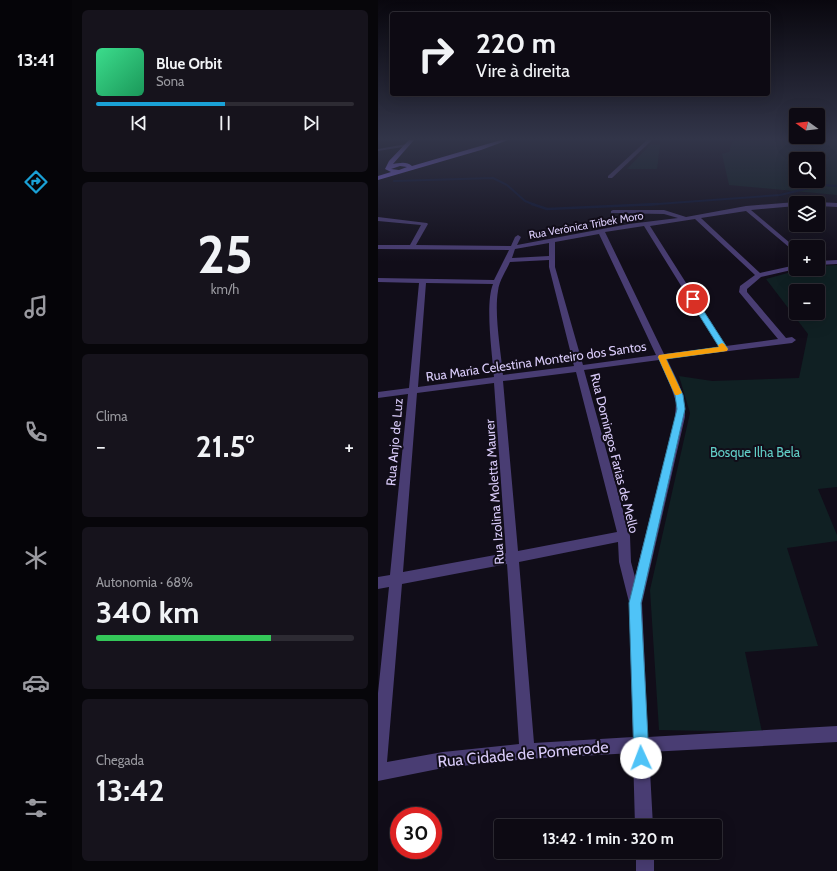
<!DOCTYPE html>
<html lang="pt">
<meta charset="utf-8">
<style>
:root{--surface:#0d0a13;--page:#16131c;--text:#f1f3f6;--muted:#9a9aa0;--line:#2d2b33;--accent:#1aa1d6}
body{margin:0;font-family:Cabin,sans-serif;background:var(--page);color:var(--text);height:100vh;display:flex;flex-direction:column;font-size:15px;white-space:nowrap}
*{box-sizing:border-box;margin:0}
p{font-size:13px;color:var(--muted)}
.icon{flex:none;width:22px;height:22px;fill:none;stroke:currentColor;stroke-width:2;stroke-linecap:round;stroke-linejoin:round}
.map{position:relative;flex:1;overflow:hidden}
.details{display:flex;flex-direction:column;gap:10px;padding:10px;background:#07060a;width:306px}
.details>*{flex:none}
.banner{position:absolute;left:12px;top:12px;width:380px;height:84px;border-radius:4px;box-shadow:0 4px 16px #0002,0 0 0 1px var(--line);background:#0d0a13;color:var(--text);overflow:hidden}
.needle{width:26px;rotate:285deg}
.controls{position:absolute;left:411px;top:108px;display:grid;gap:8px}
.controls a{display:grid;place-items:center;width:36px;height:36px;border-radius:4px;background:var(--surface);box-shadow:0 4px 16px #0002,0 0 0 1px var(--line);font-size:20px}
.speed{position:absolute;left:12px;top:807px;display:flex;gap:8px;font-size:20px;font-weight:700;text-align:center}
.speed>*{display:grid;place-content:center;width:52px;height:52px;border-radius:50%;background:var(--surface);box-shadow:0 4px 16px #0002,0 0 0 1px var(--line);line-height:1}
.speed .limit{border:6px solid #d22;background:#fff;color:#111}
.pin{position:absolute;display:grid;place-items:center;width:34px;height:34px;color:#fff;margin:-17px;border:2px solid #fff;border-radius:50%;box-shadow:0 1px 4px #0007}
.me{position:absolute;width:44px;margin:-22px;rotate:358deg;stroke-linejoin:round;filter:drop-shadow(0 0 3px #0008)}
.turn{display:flex;align-items:center;gap:14px;height:84px;padding:0 20px;font-size:18px}
.turn .icon{width:52px;height:52px;stroke-width:2.5}
.turn b{display:block;font-size:28px;line-height:34px}
.big{font-size:30px;font-weight:700;line-height:1.1}
.details .widget{flex:1;display:flex;flex-direction:column;justify-content:center;gap:6px;min-width:0;padding:0 14px;border-radius:6px;background:var(--page)}
.details .dial{align-items:center;gap:0}
.dial b{font-size:52px;line-height:1}
.song{display:flex;align-items:center;gap:12px}
.cover{width:48px;height:48px;border-radius:6px;background:linear-gradient(135deg,hsl(150 70% 55%),hsl(150 70% 35%))}
.played{height:4px;border-radius:2px;background:linear-gradient(90deg,var(--accent) 50%,var(--line) 50%)}
.keys{display:flex;justify-content:space-around;direction:ltr}
.heat{display:flex;justify-content:space-between;align-items:center;font-size:22px;direction:ltr}
.charge{height:6px;border-radius:3px;background:linear-gradient(90deg,#34c759 68%,var(--line) 0)}
.trip{position:absolute;left:116px;top:819px;width:228px;height:40px;border-radius:4px;background:var(--surface);box-shadow:0 4px 16px #0002,0 0 0 1px var(--line);font-weight:700;line-height:40px;text-align:center}
main{display:flex;flex:1;min-height:0}
.tabs{display:flex;flex-direction:column;width:72px;justify-content:space-around;align-items:center;background:#050408;color:var(--muted)}
.tabs .icon{width:28px;height:28px}
.tabs .selected{color:var(--accent)}
.tabs b{font-size:18px;color:var(--text)}
.map>svg:first-child{display:block}
.green{fill:#102023;fill-rule:evenodd}
.lines{fill:none;stroke-linecap:round;stroke-linejoin:round}
.stream-far1{stroke:#0d1432;stroke-width:2}
.stream{stroke:#0d1432;stroke-width:2.5}
.minor{fill:#493d73;fill-rule:evenodd}
.secondary{fill:#886eed;fill-rule:evenodd}
.route{fill:#4fc3f7;stroke:#337fa1}
.slow{fill:#f59e0b}
.labels{text-anchor:middle;dominant-baseline:central;stroke-width:4;stroke-linejoin:round;paint-order:stroke}
.far-street-label{font-size:11px;fill:#d9cbf9;stroke:#110d19}
.street-label{font-size:13px;fill:#d9cbf9;stroke:#110d19}
.park-label{font-size:13px;fill:#61cec7;stroke:#110d19}
.near-street-label{font-size:16px;fill:#d9cbf9;stroke:#110d19}
</style>
<main>
<nav class="tabs">
<b>13:41</b>
<svg class="icon selected" aria-label="directions" viewBox="0 0 24 24"><path d="M12 3l9 9-9 9-9-9zM9 14v-3h6M13 9l2 2-2 2"/></svg>
<svg class="icon" aria-label="music" viewBox="0 0 24 24"><path d="M9 18V5l10-2v13"/><circle cx="6" cy="18" r="3"/><circle cx="16" cy="16" r="3"/></svg>
<svg class="icon" aria-label="phone" viewBox="0 0 24 24"><path d="M5 4h4l2 5-3 2q2 4 5 5l2-3 5 2v4C11 20 4 13 5 4z"/></svg>
<svg class="icon" aria-label="climate" viewBox="0 0 24 24"><path d="M12 3v18M4 7l16 10M4 17L20 7"/></svg>
<svg class="icon" aria-label="car" viewBox="0 0 24 24"><path d="M5 17H2v-5l4-1 3-4h7l3 4 3 1v5h-3M9 17h6M6 11h13"/><circle cx="7" cy="17" r="2"/><circle cx="17" cy="17" r="2"/></svg>
<svg class="icon" aria-label="filters" viewBox="0 0 24 24"><path d="M4 7h16M4 17h16"/><circle cx="9" cy="7" r="2"/><circle cx="15" cy="17" r="2"/></svg>
</nav>
<section class="details">
<div class="widget">
<div class="song"><i class="cover"></i><div><b>Blue Orbit</b><p>Sona</p></div></div>
<div class="played"></div>
<div class="keys"><svg class="icon" aria-label="previous" viewBox="0 0 24 24"><path d="M18 5L8 12l10 7zM5 5v14"/></svg><svg class="icon" aria-label="pause" viewBox="0 0 24 24"><path d="M8 5v14M16 5v14"/></svg><svg class="icon" aria-label="next" viewBox="0 0 24 24"><path d="M6 5l10 7-10 7zM19 5v14"/></svg></div>
</div>
<div class="widget dial"><b>25</b><p>km/h</p></div>
<div class="widget"><p>Clima</p>
<div class="heat"><a>−</a><b class="big">21.5°</b><a>+</a></div>
</div>
<div class="widget"><p>Autonomia · 68%</p><b class="big">340 km</b><div class="charge"></div></div>
<div class="widget"><p>Chegada</p><b class="big">13:42</b></div>
</section>
<div class="map">
<svg width="459" height="871" viewBox="0 0 459 871">
<rect width="100%" height="100%" fill="#110d19"/>
<g class="green">
<path d="M355,140H459V195L351,185L344,154L351,152ZM418,159H440V181H418Z"/>
<path d="M273,144L282,145L279,169H249Z"/>
<path d="M459,265V487L440,489L459,535V541L409,548L440,646L367,652L384,732L281,730L272,590L312,413L301,376L334,381L421,378L430,334L388,279L424,269H440V266ZM418,291H440V313H418Z"/>
</g>
<g class="lines">
<g class="stream-far1">
<path d="M16,181L115,178L129,185L147,201L157,205"/>
<path d="M266,205L402,195L444,185L459,186"/>
</g>
<path class="stream" d="M154,204L169,209L280,204"/>
<g class="minor">
<path d="M269,140H274L234,178H230V176Z"/>
<path d="M29,144L31,146L0,151V149Z"/>
<path d="M418,202L420,203H418V206L373,210L418,248V253L368,211L323,218L382,273L418,265V269L383,277L369,289V292L408,338L414,337L418,340L414,343L289,359C299,381 308,393 307,417L264,603L270,737L459,726V742L271,752L275,826H257L255,753L149,759L65,768L0,781V693L11,587L0,589V577L12,575L30,394L0,398V392L31,388L41,283L0,282V278L116,280L131,250L0,249V245H32L43,225L0,221V217L49,223L50,224L38,245L133,246L137,237L140,235L143,237L139,245L251,224L300,218L286,214L233,213V211L235,210H286L308,217L368,206ZM317,219L377,275L362,286L361,292L400,339L348,346L272,226ZM266,226L341,347L286,354L227,232ZM221,234L278,355L205,365L177,267V242ZM171,243V256L134,258L137,249ZM171,260V267L196,366L125,375C123,352 116,314 120,291C121,281 128,271 132,262ZM48,283L115,284C107,304 114,353 116,377L40,387ZM281,360L293,387L298,402L297,417L257,577L253,562L252,536L206,370ZM198,372L239,532L140,551L125,381ZM116,383L128,553L25,572L39,393ZM240,542L241,562L251,602L255,737L156,743L141,562ZM129,564L141,744L65,752L9,762L24,584Z"/>
<path d="M440,202L459,203V207L440,206V203H438Z"/>
<path d="M459,260V264L440,265V261Z"/>
<rect x="258" y="852" width="18" height="19"/>
</g>
<path class="secondary" d="M31,140H36L15,164C21,163 29,161 34,166L123,140H130L103,150L0,180V176L13,172L7,169L11,161ZM22,166L29,167L21,170L13,169Z"/>
</g>
<linearGradient id="sky" x2="0" y2="1"><stop stop-color="#09070e"/><stop offset="0.53" stop-color="#323549"/><stop offset="1" stop-color="#323549" stop-opacity="0"/></linearGradient>
<rect width="459" height="262" fill="url(#sky)"/>
<path class="route" d="M315,297L318,299L350,349L346,351L288,359L305,395L307,409L263,603L271,758L269,763L263,765L258,763L256,758L251,603L299,409L297,395L280,357L284,355L341,347L311,299Z"/>
<path class="slow" d="M344,343L346,344L350,349L349,351L288,359L304,393L300,395H297L280,357L281,355L341,347L340,345Z"/>
<g class="labels">
<g class="far-street-label">
<text transform="translate(208 225) rotate(-10)">Rua Verônica Tribek Moro</text>
</g>
<g class="street-label">
<text transform="translate(158 361) rotate(-8)">Rua Maria Celestina Monteiro dos Santos</text>
<text transform="translate(16 442) rotate(-85)">Rua Anjo de Luz</text>
<text transform="translate(237 453) rotate(76)">Rua Domingos Farias de Mello</text>
<text transform="translate(116 492) rotate(-94)">Rua Izolina Moletta Maurer</text>
</g>
<g class="park-label">
<text x="377" y="452">Bosque Ilha Bela</text>
</g>
<g class="near-street-label">
<text transform="translate(145 754) rotate(-5)">Rua Cidade de Pomerode</text>
</g>
</g>
</svg>
<div class="controls">
<a><svg class="needle" viewBox="-14 -14 28 28"><path d="M0-13l5 13h-10z" fill="#e53935"/><path d="M0 13l5-13h-10z" fill="#9a9aa0"/></svg></a>
<a><svg class="icon" aria-label="search" viewBox="0 0 24 24"><circle cx="10" cy="10" r="6"/><path d="M15 15l6 6"/></svg></a>
<a><svg class="icon" aria-label="layers" viewBox="0 0 24 24"><path d="M12 4l9 5-9 5-9-5zM3 14l9 5 9-5"/></svg></a>
<a>+</a>
<a>−</a>
</div>
<div class="speed"><div class="limit">30</div></div>
<div class="pin" style="left:315px;top:299px;background:#d93025"><svg class="icon" aria-label="arrive" viewBox="0 0 24 24"><path d="M6 21V4h12l-3 4 3 4H6"/></svg></div>
<svg class="me" style="left:263px;top:758px" viewBox="-20 -20 40 40"><circle r="19" fill="#fff"/><path d="M0-13L10 11 0 6-10 11z" fill="#4fc3f7"/></svg>
<div class="trip">13:42 · 1 min · 320 m</div>
<div class="banner">
<div class="turn"><svg class="icon" aria-label="right" viewBox="0 0 24 24"><path d="M7 20v-9h11M14 6l5 5-5 5"/></svg><div><b>220 m</b>Vire à direita</div></div>
</div>
</div>
</main>
